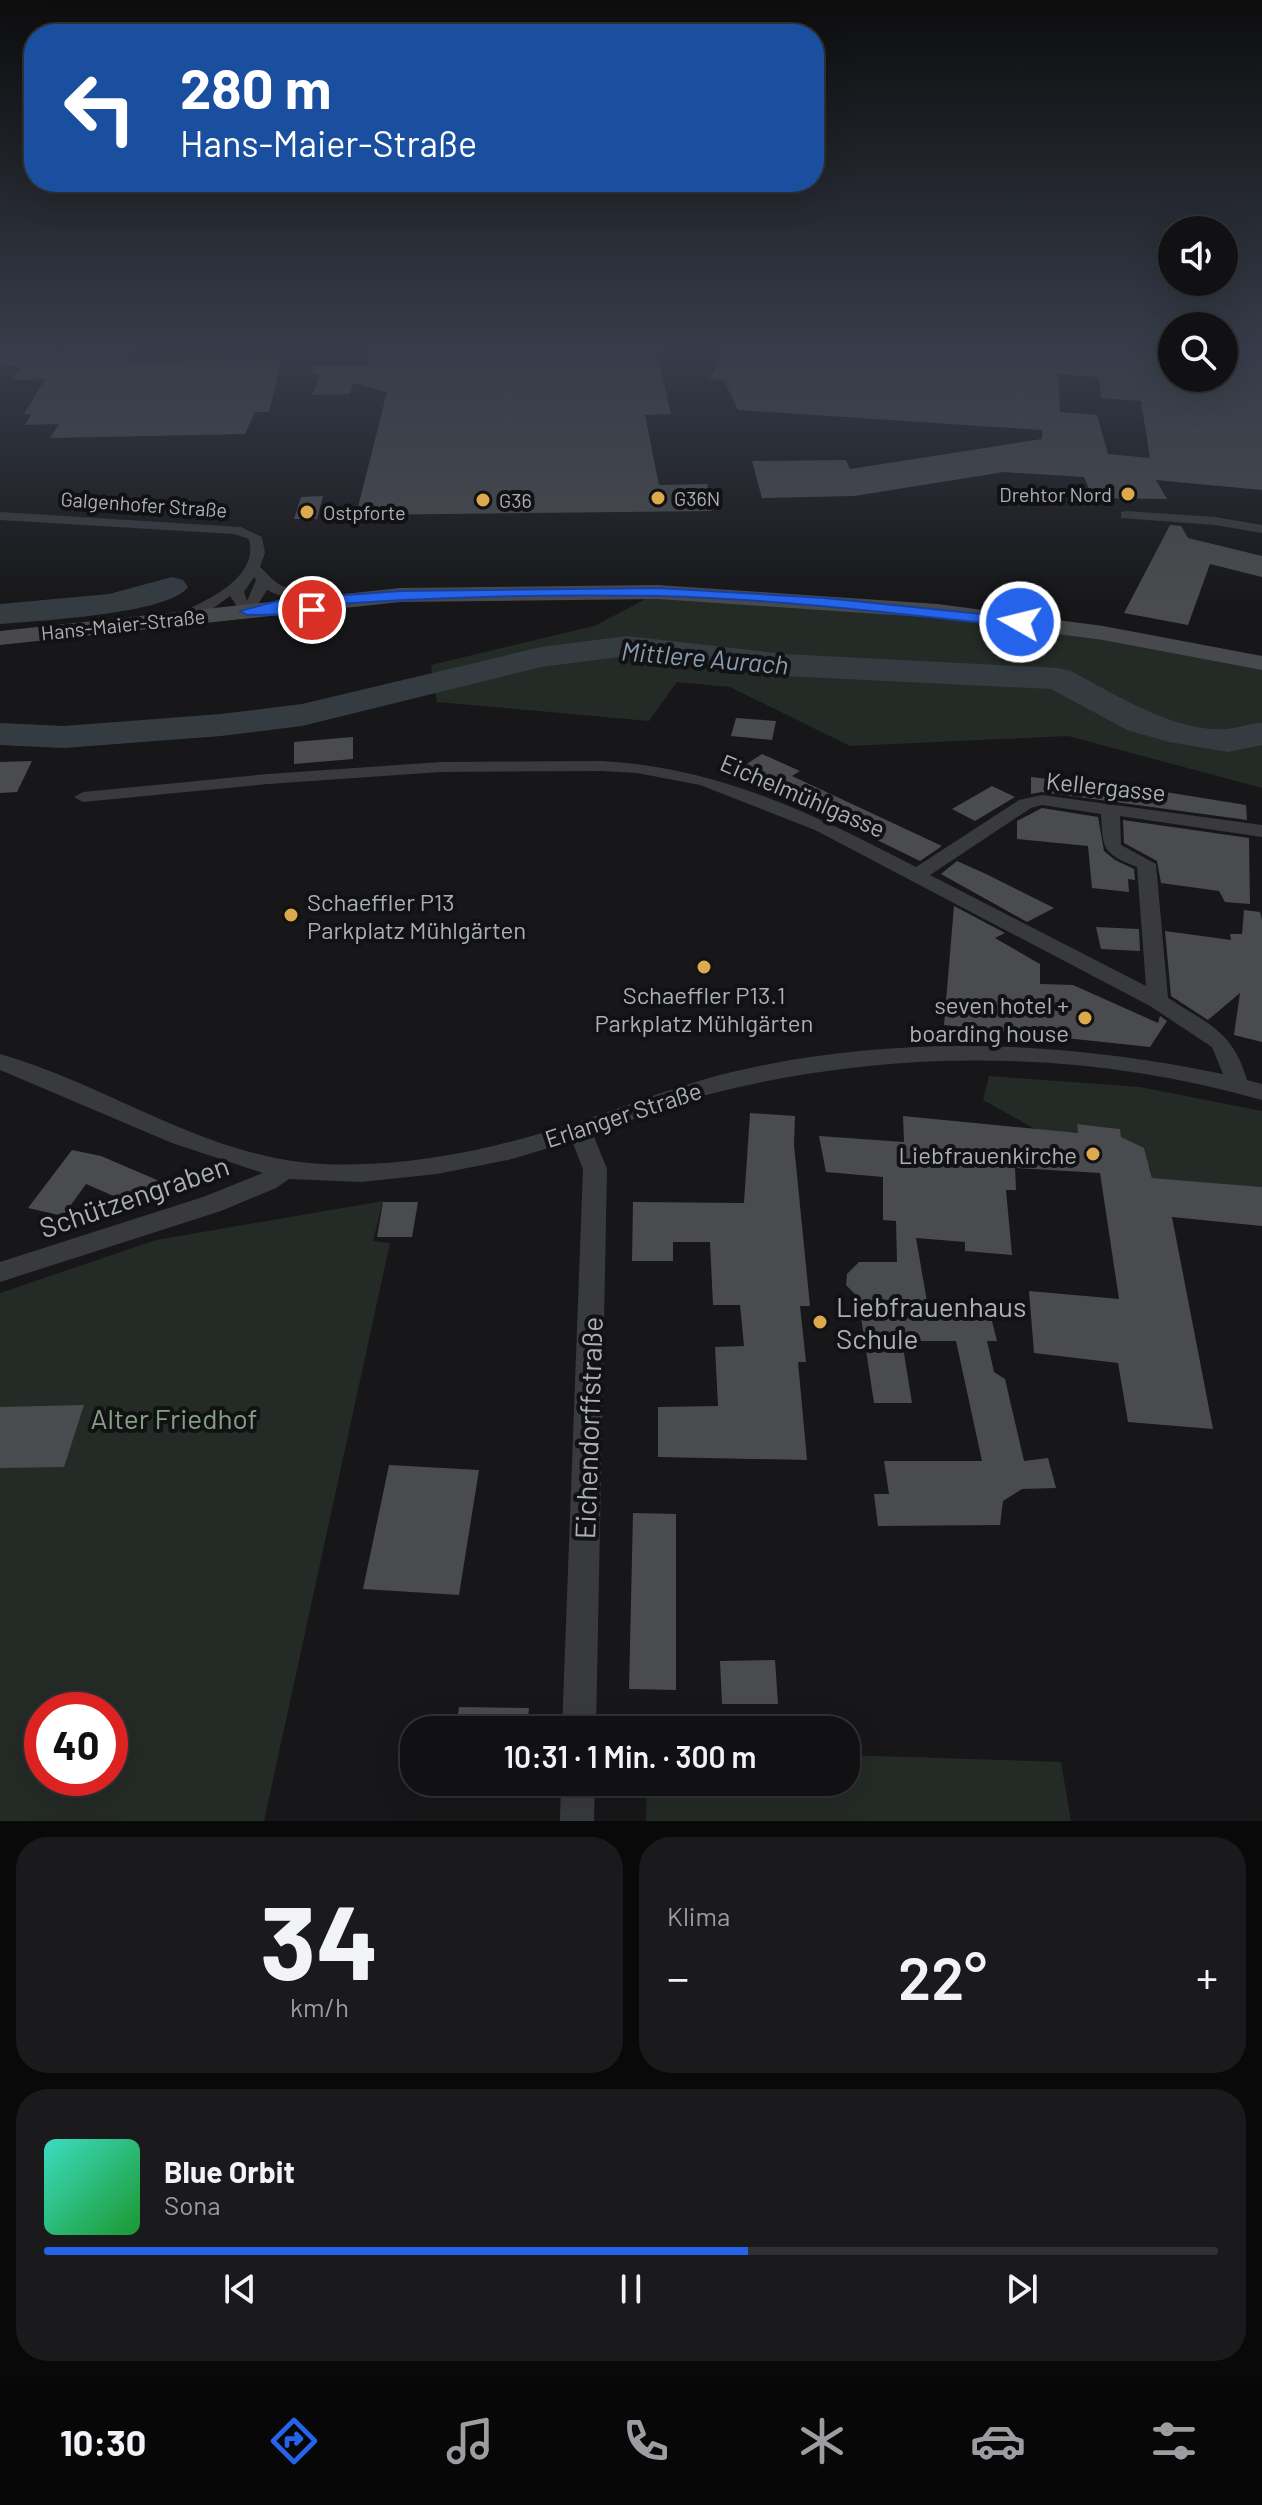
<!DOCTYPE html>
<html lang="de">
<meta charset="utf-8">
<style>
:root{--surface:#111113;--page:#1a1a1c;--text:#f1f3f6;--muted:#9c9da0;--line:#303133;--accent:#2563eb}
body{margin:0;font-family:Barlow,sans-serif;background:var(--page);color:var(--text);height:100vh;display:flex;flex-direction:column;font-size:30px;white-space:nowrap}
*{box-sizing:border-box;margin:0}
p{font-size:26px;color:var(--muted)}
.icon{flex:none;width:44px;height:44px;fill:none;stroke:currentColor;stroke-width:2;stroke-linecap:round;stroke-linejoin:round}
.map{position:relative;height:1821px;overflow:hidden}
.sheet{display:flex;flex-direction:column;gap:16px;padding:16px;background:#09090a;flex:1}
.sheet>*{flex:none}
.guide{position:absolute;left:24px;top:24px;width:800px;height:168px;border-radius:32px;box-shadow:0 8px 32px #0002,0 0 0 2px var(--line);background:#1a4fa0;color:#fff;overflow:hidden}
.tools{position:absolute;left:1158px;top:216px;display:grid;gap:16px}
.tools a{display:grid;place-items:center;width:80px;height:80px;border-radius:50%;background:var(--surface);box-shadow:0 8px 32px #0002,0 0 0 2px var(--line);font-size:40px}
.speed{position:absolute;left:24px;top:1692px;display:flex;gap:16px;font-size:40px;font-weight:700;text-align:center}
.speed>*{display:grid;place-content:center;width:104px;height:104px;border-radius:50%;background:var(--surface);box-shadow:0 8px 32px #0002,0 0 0 2px var(--line);line-height:1}
.speed .limit{border:12px solid #d22;background:#fff;color:#111}
.pin{position:absolute;display:grid;place-items:center;width:68px;height:68px;color:#fff;margin:-34px;border:4px solid #fff;border-radius:50%;box-shadow:0 2px 8px #0007}
.me{position:absolute;width:88px;margin:-44px;rotate:278deg;stroke-linejoin:round;filter:drop-shadow(0 0 6px #0008)}
.turn{display:flex;align-items:center;gap:28px;height:168px;padding:0 24px;font-size:36px}
.turn .icon{width:104px;height:104px;stroke-width:2.5}
.turn b{display:block;font-size:56px;line-height:68px}
.big{font-size:60px;font-weight:600;line-height:1.1}
.sheet .card{flex:1;display:flex;flex-direction:column;justify-content:center;gap:12px;min-width:0;padding:0 28px;border-radius:32px;background:var(--page)}
.sheet .dial{align-items:center;gap:0}
.dial b{font-size:104px;line-height:1}
.song{display:flex;align-items:center;gap:24px}
.cover{width:96px;height:96px;border-radius:12px;background:linear-gradient(135deg,hsl(170 70% 55%),hsl(130 70% 35%))}
.played{height:8px;border-radius:4px;background:linear-gradient(90deg,var(--accent) 60%,var(--line) 60%)}
.keys{display:flex;justify-content:space-around;direction:ltr}
.heat{display:flex;justify-content:space-between;align-items:center;font-size:44px;direction:ltr}
.sheet .tiles{flex:1;display:grid;gap:16px;grid-template-columns:1fr 1fr}
.card:last-child{grid-column:span 2}
.trip{position:absolute;left:400px;top:1716px;width:460px;height:80px;border-radius:32px;background:var(--surface);box-shadow:0 8px 32px #0002,0 0 0 2px var(--line);font-weight:600;line-height:80px;text-align:center}
.tabs{display:flex;height:128px;justify-content:space-around;align-items:center;background:#070708;color:var(--muted)}
.tabs .icon{width:56px;height:56px}
.tabs .selected{color:var(--accent)}
.tabs b{font-size:36px;color:var(--text)}
.map>svg:first-child{display:block}
.green{fill:#242a25;fill-rule:evenodd}
.lines{fill:none;stroke-linecap:round;stroke-linejoin:round}
.river{fill:#343c42;fill-rule:evenodd}
.building{fill:#4a4b4e;fill-rule:evenodd}
.street{fill:#393a3e;fill-rule:evenodd}
.secondary{fill:#47494d;fill-rule:evenodd}
.route{fill:#2563eb;stroke:#184099;stroke-width:2}
.poi-dot{fill:#dca94c;stroke:#121214;stroke-width:3}
.labels{text-anchor:middle;dominant-baseline:central;stroke-width:8;stroke-linejoin:round;paint-order:stroke}
.far-poi-label{font-size:20px;fill:#abafb7;stroke:#121214;text-anchor:start}
.far-street-label{font-size:20px;fill:#abafb7;stroke:#121214}
.street-label{font-size:24px;fill:#abafb7;stroke:#121214}
.poi-label{font-size:24px;fill:#abafb7;stroke:#121214;text-anchor:end}
.water-label{font-size:26px;font-style:italic;fill:#879cae;stroke:#121214}
.near-street-label{font-size:28px;fill:#abafb7;stroke:#121214}
.near-poi-label{font-size:28px;fill:#abafb7;stroke:#121214;text-anchor:start}
.near-park-label{font-size:28px;fill:#85a086;stroke:#121214}
</style>
<div class="map">
<svg width="1262" height="1821" viewBox="0 0 1262 1821">
<rect width="100%" height="100%" fill="#171719"/>
<g class="green">
<path d="M648,598C854,610 1061,623 1262,669V788L1068,736L850,746L730,687L677,682L649,721L437,702L431,665L594,626Z"/>
<path d="M989,1076L1140,1087L1262,1111V1187L1152,1178L1150,1167L1139,1166L1147,1160L1144,1149L1121,1137L1120,1129L1077,1124L1078,1133L1037,1130L983,1100Z"/>
<path d="M383,1201L373,1241L390,1243L264,1821H0V1293L156,1240ZM42,1710H110V1778H42Z"/>
<path d="M846,1755L1061,1762L1071,1821H646L647,1782H846Z"/>
</g>
<g class="lines">
<g class="river">
<path d="M172,577L183,580L188,587C169,614 36,621 0,624V604L109,594Z"/>
<path d="M627,636L785,654L1058,668L1071,671C1114,694 1176,733 1226,729C1238,728 1249,723 1262,723V745L1228,752L1169,742L1127,730L1051,689L785,676L627,656L541,667L302,726L221,736L64,748L0,745V723L64,726L221,714L302,704L541,647Z"/>
</g>
</g>
<g class="building">
<path d="M0,348H56V351L131,348L129,363L282,358L269,412H255L245,434L50,438L59,424L25,425L31,414H24L45,379L12,380L20,366L0,367Z"/>
<path d="M371,348H656L671,414L645,415L659,485L707,484L712,511L356,515L387,392L353,383L350,394L312,395L320,375L312,373L313,366H367Z"/>
<path d="M724,348H1172V378H1224V348H1262V490L1156,480L1167,499L1093,498L1084,477L1004,472L854,496L762,498L752,461L846,460L850,469L1042,439V430L738,410L724,380L710,379ZM1058,374L1099,377L1101,398L1141,401L1150,458L1108,454L1097,415L1060,412Z"/>
<path d="M323,496L317,519H294L301,497Z"/>
<path d="M1170,525L1181,526L1188,538L1262,556V577L1210,564L1188,625L1124,613Z"/>
<path d="M736,718L776,721L772,740L731,736Z"/>
<path d="M353,737V759L294,764V742Z"/>
<path d="M762,754L800,771L792,776L942,846L920,861L736,771Z"/>
<path d="M32,761L17,792L0,793V762Z"/>
<path d="M1031,777L1159,791L1246,805L1247,820L1042,792L1031,794Z"/>
<path d="M992,786L1015,797L975,821L952,809Z"/>
<path d="M1042,808L1098,817L1104,851L1115,860L1134,869L1135,880L1128,879L1129,892L1092,888L1088,846L1017,839V821Z"/>
<path d="M1123,820L1249,838L1250,904L1225,902L1219,891L1161,883L1157,861L1124,843Z"/>
<path d="M957,861L986,874L1054,908L1027,922L941,874Z"/>
<path d="M954,906L1005,933L995,938L1040,964V984L1073,985L1158,1023L1160,1016L1167,1021L1150,1047L944,1025Z"/>
<path d="M1244,910L1260,912L1262,920V1042L1234,1035L1240,993L1208,1020L1171,996L1165,931L1231,940L1230,934H1242Z"/>
<path d="M1096,927L1139,929L1140,951L1101,949Z"/>
<path d="M750,1113L795,1116L794,1145L810,1306H800L806,1362H798L807,1460L658,1457V1407L718,1406L715,1347L744,1346L740,1305H713L710,1242H673V1261H632L633,1202L744,1203Z"/>
<path d="M903,1116L1078,1133L1077,1124L1120,1129L1121,1137L1144,1148L1152,1178L1262,1187V1226L1172,1217L1213,1429L1128,1422L1118,1363L1034,1353L1029,1291L1119,1299L1100,1173L1015,1168L1016,1190H1006L1012,1255L965,1251V1242L916,1238L929,1313H990L997,1341H987L994,1372L1005,1379L1024,1461L1048,1458L1056,1488L1022,1489L1003,1501L1000,1525L878,1526L874,1494H889L884,1461H982L956,1341H902L912,1403H874L858,1297L846,1285L847,1274L859,1262H897L896,1221L883,1220V1177L826,1172L819,1136L904,1142Z"/>
<path d="M72,1150L101,1156L164,1183L139,1207L86,1184L63,1216L28,1208Z"/>
<path d="M383,1202H418L412,1237H377Z"/>
<path d="M84,1405L64,1467L0,1468V1407Z"/>
<path d="M389,1465L479,1470L459,1595L363,1589Z"/>
<path d="M633,1513L676,1514V1690L629,1689Z"/>
<path d="M775,1660L778,1704H722L720,1661Z"/>
<path d="M459,1707L529,1708L527,1730H456Z"/>
</g>
<g class="lines">
<g class="street">
<path d="M1126,511L1215,517L1262,525V533L1215,525L1121,518V512Z"/>
<path d="M0,512L241,527L262,537L265,553L260,567C268,574 274,583 285,587C303,595 328,589 342,600C328,611 282,598 267,590L252,614H242L230,596C214,608 192,625 172,622V616C201,603 260,580 249,539L234,534L0,520ZM254,577L256,580L247,601L244,592Z"/>
<path d="M601,761C719,767 813,814 916,867L1019,800L1042,795L1262,825V837L1120,816L1121,845L1156,864L1168,998C1208,1024 1233,1031 1247,1080L1262,1084V1100C1085,1049 893,1048 714,1093C673,1103 633,1120 593,1134L607,1169L596,1730H562L583,1169L572,1141L512,1159L437,1174L361,1182L289,1179L276,1188L221,1211L0,1282V1262L203,1197L263,1173L172,1143L0,1070V1054C109,1085 206,1158 322,1164C406,1168 491,1150 571,1124C617,1110 662,1091 709,1078C877,1033 1054,1039 1223,1074L1212,1047L1150,1006L815,830L700,785L637,773L601,771L441,772L268,784L83,802L74,797L83,792L268,774L441,762ZM1042,805L1101,814C1103,850 1102,853 1137,867L1146,986L930,875L1031,808Z"/>
<path d="M561,1782H595L594,1821H560Z"/>
</g>
<path class="secondary" d="M658,585L938,604L1103,626L1262,656V670L1103,640L938,618L658,599L400,602L0,645V631L400,588Z"/>
</g>
<linearGradient id="sky" x2="0" y2="1"><stop stop-color="#0d0d0e"/><stop offset="0.58" stop-color="#363c49"/><stop offset="1" stop-color="#363c49" stop-opacity="0"/></linearGradient>
<rect width="1262" height="603" fill="url(#sky)"/>
<path class="route" d="M658,588L825,598L1020,618L1027,622L1020,627C900,614 779,599 658,596C543,594 427,597 312,606L318,610L312,614L247,615L240,611L281,600L400,591Z"/>
<g class="poi-dot">
<circle cx="1128" cy="494" r="8"/>
<circle cx="658" cy="498" r="8"/>
<circle cx="483" cy="500" r="8"/>
<circle cx="307" cy="512" r="8"/>
<circle cx="291" cy="915" r="8"/>
<circle cx="704" cy="967" r="8"/>
<circle cx="1085" cy="1018" r="8"/>
<circle cx="1093" cy="1154" r="8"/>
<circle cx="820" cy="1322" r="8"/>
</g>
<g class="labels">
<g class="far-poi-label">
<text x="1112" y="494" text-anchor="end">Drehtor Nord</text>
<text x="674" y="498">G36N</text>
<text x="499" y="500">G36</text>
<text x="323" y="512">Ostpforte</text>
</g>
<g class="far-street-label">
<text transform="translate(144 504) rotate(4)">Galgenhofer Straße</text>
<text transform="translate(123 624) rotate(-6)">Hans-Maier-Straße</text>
</g>
<g class="street-label">
<text transform="translate(1106 786) rotate(6)">Kellergasse</text>
<text transform="translate(803 795) rotate(23)">Eichelmühlgasse</text>
<text transform="translate(623 1114) rotate(-18)">Erlanger Straße</text>
</g>
<g class="poi-label">
<text x="307" y="901" text-anchor="start">Schaeffler P13<tspan x="307" dy="28">Parkplatz Mühlgärten</tspan></text>
<text x="704" y="994" text-anchor="middle">Schaeffler P13.1<tspan x="704" dy="28">Parkplatz Mühlgärten</tspan></text>
<text x="1069" y="1004">seven hotel +<tspan x="1069" dy="28">boarding house</tspan></text>
<text x="1077" y="1154">Liebfrauenkirche</text>
</g>
<g class="water-label">
<text transform="translate(705 657) rotate(5)">Mittlere Aurach</text>
</g>
<g class="near-street-label">
<text transform="translate(134 1196) rotate(-19)">Schützengraben</text>
<text transform="translate(588 1428) rotate(-88)">Eichendorffstraße</text>
</g>
<g class="near-poi-label">
<text x="836" y="1306">Liebfrauenhaus<tspan x="836" dy="32">Schule</tspan></text>
</g>
<g class="near-park-label">
<text x="174" y="1418">Alter Friedhof</text>
</g>
</g>
</svg>
<div class="tools">
<a><svg class="icon" aria-label="sound" viewBox="0 0 24 24"><path d="M4 9h4l5-4v14l-5-4H4zM17 9q2 3 0 6"/></svg></a>
<a><svg class="icon" aria-label="search" viewBox="0 0 24 24"><circle cx="10" cy="10" r="6"/><path d="M15 15l6 6"/></svg></a>
</div>
<div class="speed"><div class="limit">40</div></div>
<div class="pin" style="left:312px;top:610px;background:#d93025"><svg class="icon" aria-label="arrive" viewBox="0 0 24 24"><path d="M6 21V4h12l-3 4 3 4H6"/></svg></div>
<svg class="me" style="left:1020px;top:622px" viewBox="-20 -20 40 40"><circle r="17" fill="#2563eb" stroke="#fff" stroke-width="3"/><path d="M0-11L8 9 0 5-8 9z" fill="#fff"/></svg>
<div class="trip">10:31 · 1 Min. · 300 m</div>
<div class="guide">
<div class="turn"><svg class="icon" aria-label="left" viewBox="0 0 24 24"><path d="M17 20v-9H6M10 6l-5 5 5 5"/></svg><div><b>280 m</b>Hans-Maier-Straße</div></div>
</div>
</div>
<section class="sheet">
<div class="tiles">
<div class="card dial"><b>34</b><p>km/h</p></div>
<div class="card"><p>Klima</p>
<div class="heat"><a>−</a><b class="big">22°</b><a>+</a></div>
</div>
<div class="card">
<div class="song"><i class="cover"></i><div><b>Blue Orbit</b><p>Sona</p></div></div>
<div class="played"></div>
<div class="keys"><svg class="icon" aria-label="previous" viewBox="0 0 24 24"><path d="M18 5L8 12l10 7zM5 5v14"/></svg><svg class="icon" aria-label="pause" viewBox="0 0 24 24"><path d="M8 5v14M16 5v14"/></svg><svg class="icon" aria-label="next" viewBox="0 0 24 24"><path d="M6 5l10 7-10 7zM19 5v14"/></svg></div>
</div>
</div>
</section>
<nav class="tabs">
<b>10:30</b>
<svg class="icon selected" aria-label="directions" viewBox="0 0 24 24"><path d="M12 3l9 9-9 9-9-9zM9 14v-3h6M13 9l2 2-2 2"/></svg>
<svg class="icon" aria-label="music" viewBox="0 0 24 24"><path d="M9 18V5l10-2v13"/><circle cx="6" cy="18" r="3"/><circle cx="16" cy="16" r="3"/></svg>
<svg class="icon" aria-label="phone" viewBox="0 0 24 24"><path d="M5 4h4l2 5-3 2q2 4 5 5l2-3 5 2v4C11 20 4 13 5 4z"/></svg>
<svg class="icon" aria-label="climate" viewBox="0 0 24 24"><path d="M12 3v18M4 7l16 10M4 17L20 7"/></svg>
<svg class="icon" aria-label="car" viewBox="0 0 24 24"><path d="M5 17H2v-5l4-1 3-4h7l3 4 3 1v5h-3M9 17h6M6 11h13"/><circle cx="7" cy="17" r="2"/><circle cx="17" cy="17" r="2"/></svg>
<svg class="icon" aria-label="filters" viewBox="0 0 24 24"><path d="M4 7h16M4 17h16"/><circle cx="9" cy="7" r="2"/><circle cx="15" cy="17" r="2"/></svg>
</nav>
